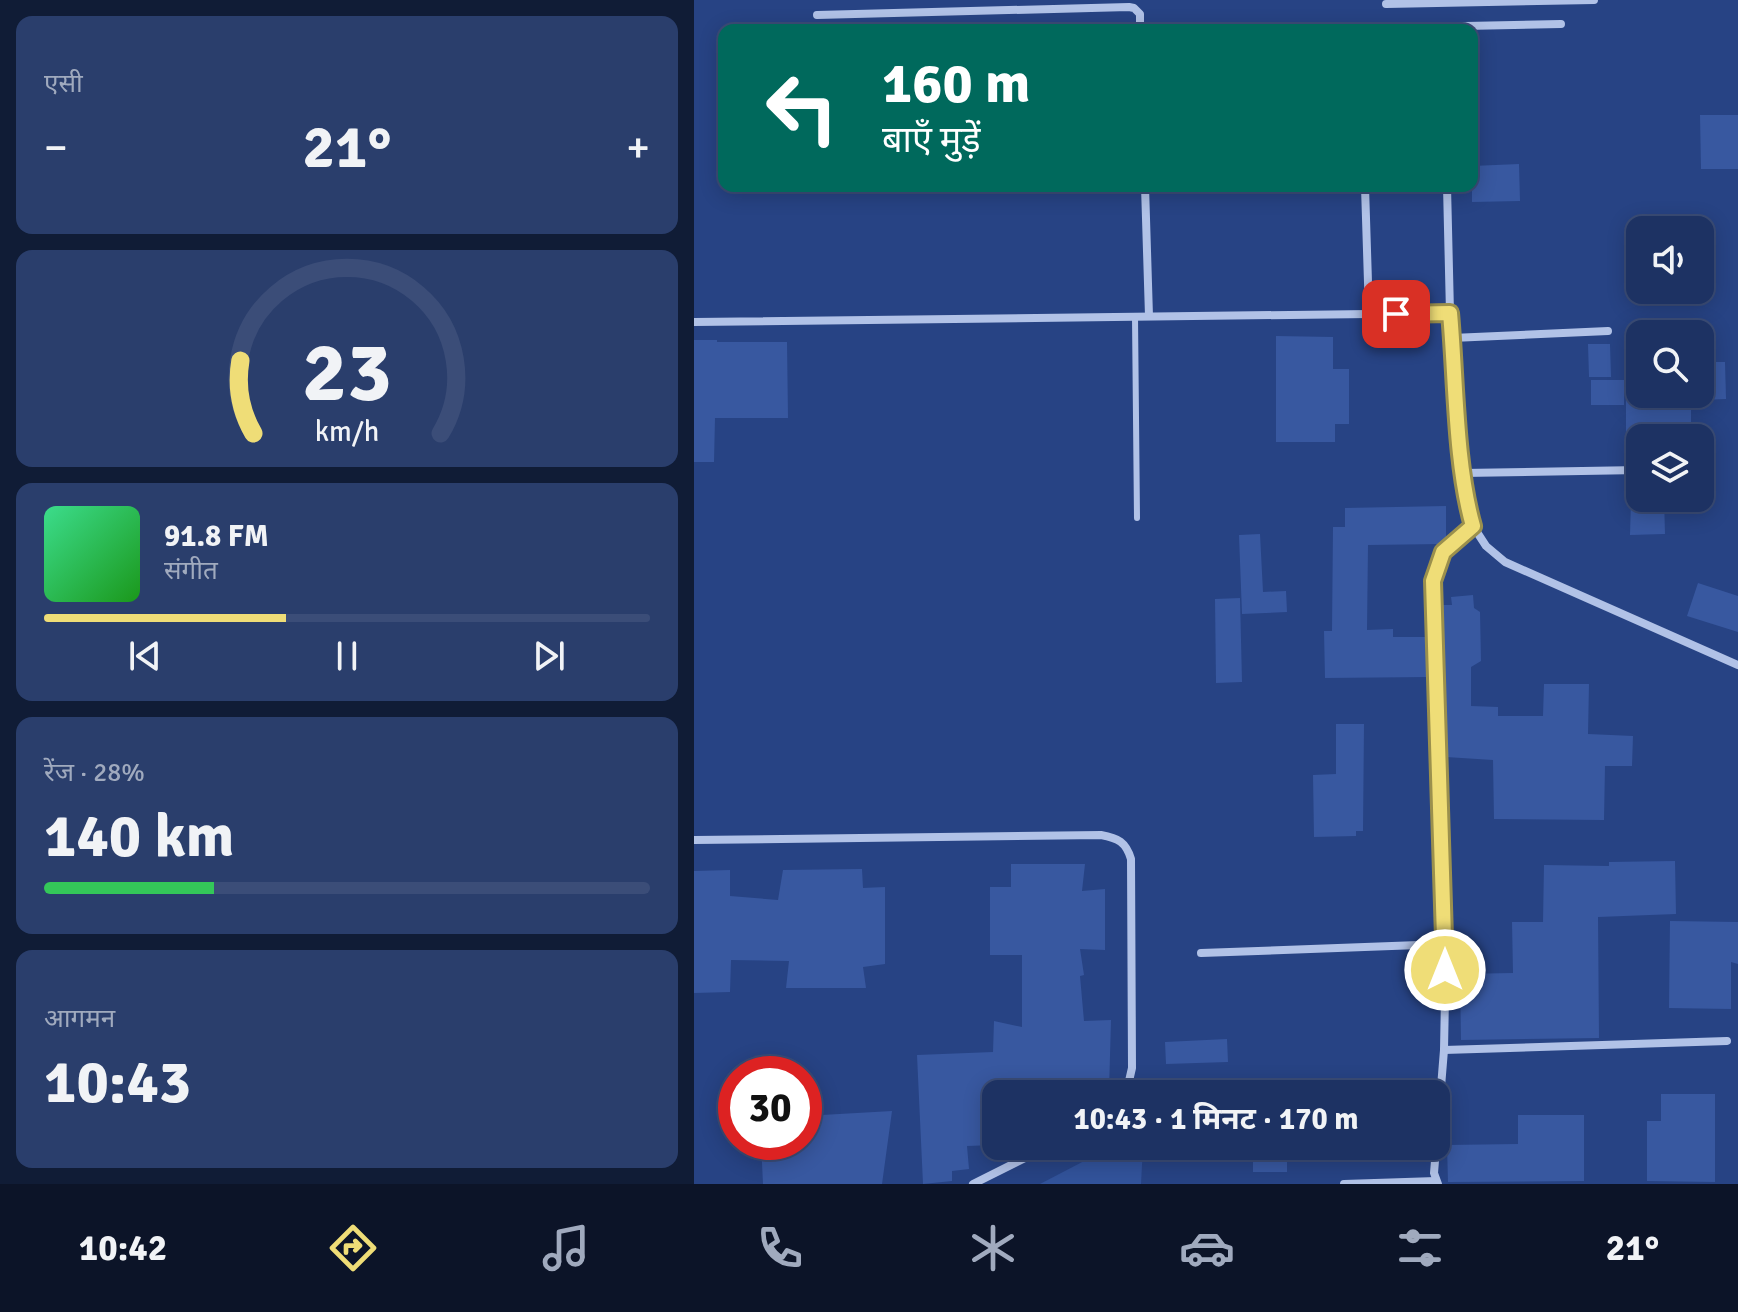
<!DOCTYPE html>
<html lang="hi">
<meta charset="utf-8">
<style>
:root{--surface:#1d3263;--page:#2a3e6c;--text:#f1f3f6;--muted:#a0aabe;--line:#3b4d78;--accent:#efdd77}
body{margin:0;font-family:Signika,"Noto Sans Devanagari",sans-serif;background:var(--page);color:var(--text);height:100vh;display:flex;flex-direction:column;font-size:30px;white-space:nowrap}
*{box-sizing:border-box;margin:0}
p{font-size:26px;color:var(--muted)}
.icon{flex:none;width:44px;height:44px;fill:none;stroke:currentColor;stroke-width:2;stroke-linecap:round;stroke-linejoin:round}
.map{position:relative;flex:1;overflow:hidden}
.details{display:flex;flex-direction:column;gap:16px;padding:16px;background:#101c36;width:694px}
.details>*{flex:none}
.hud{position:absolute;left:24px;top:24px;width:760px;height:168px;border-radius:16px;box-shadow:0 4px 20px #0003,0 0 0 2px var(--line);background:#00695c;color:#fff;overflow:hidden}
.buttons{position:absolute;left:932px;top:216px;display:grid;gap:16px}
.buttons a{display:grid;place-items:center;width:88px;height:88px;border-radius:16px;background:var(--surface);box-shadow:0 4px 20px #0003,0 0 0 2px var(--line);font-size:40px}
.speed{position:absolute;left:24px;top:1056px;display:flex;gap:16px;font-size:40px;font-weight:700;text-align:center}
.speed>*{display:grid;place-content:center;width:104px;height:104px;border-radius:50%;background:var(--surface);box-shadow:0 4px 20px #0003,0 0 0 2px var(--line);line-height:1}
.speed .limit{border:12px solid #d22;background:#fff;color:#111}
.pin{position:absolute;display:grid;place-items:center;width:68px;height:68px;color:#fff;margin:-34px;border-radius:16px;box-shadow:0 4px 12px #0006}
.me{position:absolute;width:88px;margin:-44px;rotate:0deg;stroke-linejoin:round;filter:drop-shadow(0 0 6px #0008)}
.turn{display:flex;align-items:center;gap:28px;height:168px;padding:0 32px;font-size:36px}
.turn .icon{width:104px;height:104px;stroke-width:2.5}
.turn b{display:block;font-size:56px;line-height:68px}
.big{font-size:60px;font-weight:700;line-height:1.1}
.details .card{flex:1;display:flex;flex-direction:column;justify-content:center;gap:12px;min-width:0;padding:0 28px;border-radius:16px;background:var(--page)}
.details .dial{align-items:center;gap:0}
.dial svg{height:208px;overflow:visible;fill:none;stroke:var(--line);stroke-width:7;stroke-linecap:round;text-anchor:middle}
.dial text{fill:var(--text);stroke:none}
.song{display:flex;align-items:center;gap:24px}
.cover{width:96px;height:96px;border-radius:12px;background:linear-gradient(135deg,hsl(150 70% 55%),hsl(120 70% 35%))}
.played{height:8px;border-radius:4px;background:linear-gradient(90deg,var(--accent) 40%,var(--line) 40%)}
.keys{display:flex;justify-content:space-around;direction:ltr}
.heat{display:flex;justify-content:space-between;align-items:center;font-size:44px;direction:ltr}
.charge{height:12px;border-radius:6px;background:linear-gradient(90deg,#34c759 28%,var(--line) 0)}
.trip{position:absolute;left:288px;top:1080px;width:468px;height:80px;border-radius:16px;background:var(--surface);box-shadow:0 4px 20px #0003,0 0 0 2px var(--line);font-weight:700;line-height:80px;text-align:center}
.menu{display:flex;height:128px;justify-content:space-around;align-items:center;background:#0c1428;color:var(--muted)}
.menu .icon{width:56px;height:56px}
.menu .on{color:var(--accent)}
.menu b{font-size:36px;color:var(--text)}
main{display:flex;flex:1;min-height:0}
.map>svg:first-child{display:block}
.green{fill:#32539b}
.building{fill:#3858a0}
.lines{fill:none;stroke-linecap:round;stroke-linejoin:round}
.service{stroke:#b1c2e7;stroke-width:6}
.minor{stroke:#b1c2e7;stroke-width:8}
.route-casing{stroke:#9b904d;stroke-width:20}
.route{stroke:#efdd77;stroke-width:14}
</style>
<main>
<section class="details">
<div class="card"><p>एसी</p>
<div class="heat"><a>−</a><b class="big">21°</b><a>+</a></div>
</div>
<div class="card dial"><svg viewBox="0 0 100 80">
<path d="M14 69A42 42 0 1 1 86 69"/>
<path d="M14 69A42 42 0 0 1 9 41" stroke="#efdd77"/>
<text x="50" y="56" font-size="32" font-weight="700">23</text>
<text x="50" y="72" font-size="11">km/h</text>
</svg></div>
<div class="card">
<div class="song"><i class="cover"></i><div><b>91.8 FM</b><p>संगीत</p></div></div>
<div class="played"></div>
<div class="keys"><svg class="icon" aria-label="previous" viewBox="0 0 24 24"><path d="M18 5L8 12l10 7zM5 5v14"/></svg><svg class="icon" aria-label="pause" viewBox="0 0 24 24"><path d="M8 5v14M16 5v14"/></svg><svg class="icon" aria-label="next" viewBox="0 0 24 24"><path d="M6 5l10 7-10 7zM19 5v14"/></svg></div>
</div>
<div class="card"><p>रेंज · 28%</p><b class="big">140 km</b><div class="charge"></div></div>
<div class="card"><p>आगमन</p><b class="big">10:43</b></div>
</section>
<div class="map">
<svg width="1044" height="1184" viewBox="0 0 1044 1184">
<rect width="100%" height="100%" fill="#274384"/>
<path class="green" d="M419,1146H449L447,1184H346Z"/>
<g class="building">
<path d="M1006,115H1044V169H1007Z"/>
<path d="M825,164L826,201L778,202V166Z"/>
<path d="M582,336L639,337V369H655V424H641V442H582Z"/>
<path d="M0,340H23V342H93L94,418H21L20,462H0Z"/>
<path d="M894,344H916L917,377H895Z"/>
<path d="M1006,362H1031L1032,399L1006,400Z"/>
<rect x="897" y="380" width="33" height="25"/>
<path d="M932,394H997V432H967V438H932Z"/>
<path d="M945,498H970L971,534L936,535L937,500Z"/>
<path d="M752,506V540L748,544L674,545L673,630L699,629V637H734L735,677L631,678L630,631H638L639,527H651V508Z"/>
<path d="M566,534L569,592L592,591L593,612L548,614L545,535Z"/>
<path d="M1004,583L1044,596V632L993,616Z"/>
<path d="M779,595L780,608L786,612L787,661L777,667V706L804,707V716H849L850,684H895L894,734L939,736L938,766H911L910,820L800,819L799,760L752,757L747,605H758L757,597Z"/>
<path d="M546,598L548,682L522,683L521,599Z"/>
<path d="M642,724H670L669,831H662V836L620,837L619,775L642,774Z"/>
<path d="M981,861L982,914L904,917L905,1038L767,1040L766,974L819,973L818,922H849L850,865L915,866V862Z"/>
<path d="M317,864H391L388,891L411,889V950L386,949L390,975L386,976L390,1021L417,1020L415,1091L382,1094H302L300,1145L273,1146L275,1169L258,1171V1181L229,1184L223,1055L299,1052L300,1021L328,1027V955H296V887H317Z"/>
<path d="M168,869L169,888L191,887V964L169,967L172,988H92L95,961L37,960L36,992L0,993V871L36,870V896L84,900L89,870Z"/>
<path d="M976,921L1044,922V964L1037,962V1009L975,1008Z"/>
<path d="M533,1039L534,1062L472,1064L471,1042Z"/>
<path d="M967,1094H1021V1182L953,1181V1121H967Z"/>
<path d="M198,1111L188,1184H69L67,1142H110V1116Z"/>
<path d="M824,1115H890V1181L754,1182L753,1145L824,1144Z"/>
<rect x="559" y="1150" width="34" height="22"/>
</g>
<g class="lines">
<path class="service" d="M441,317L443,518"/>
<g class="minor">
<path d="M692,4L900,0"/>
<path d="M123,15L435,7L440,8L446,14V30"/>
<path d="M573,30L867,24"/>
<path d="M451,186L455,316"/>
<path d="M671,186L675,314"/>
<path d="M753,186L756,313L773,506L779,526L792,546L811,562L1044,665"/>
<path d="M0,322L756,313"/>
<path d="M758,338L914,331"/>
<path d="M769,473L946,470"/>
<path d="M0,840L407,835C424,838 432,842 437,859L438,1068L432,1094"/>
<path d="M507,953L752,944"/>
<path d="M750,1050L1033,1041"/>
<path d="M279,1184L355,1146"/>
<path d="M650,1184L742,1181"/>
<path d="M744,1184L740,1173L750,1050L752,944L739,581L749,552L779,526"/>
</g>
</g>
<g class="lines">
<defs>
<path id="route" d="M702,314L756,313C762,379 761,463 779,526L749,552L739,581L751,970"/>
</defs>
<use href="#route" class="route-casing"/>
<use href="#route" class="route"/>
</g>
</svg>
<div class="buttons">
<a><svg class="icon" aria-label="sound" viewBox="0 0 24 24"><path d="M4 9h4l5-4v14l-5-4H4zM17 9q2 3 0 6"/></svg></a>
<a><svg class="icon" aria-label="search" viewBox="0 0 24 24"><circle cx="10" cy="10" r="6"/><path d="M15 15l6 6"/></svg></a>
<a><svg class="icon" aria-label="layers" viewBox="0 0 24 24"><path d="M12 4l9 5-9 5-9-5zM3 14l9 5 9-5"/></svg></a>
</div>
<div class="speed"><div class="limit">30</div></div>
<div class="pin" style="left:702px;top:314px;background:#d93025"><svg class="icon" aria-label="arrive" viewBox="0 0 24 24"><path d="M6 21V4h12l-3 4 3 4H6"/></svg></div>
<svg class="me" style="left:751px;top:970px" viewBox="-20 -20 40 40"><circle r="17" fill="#efdd77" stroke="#fff" stroke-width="3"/><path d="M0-11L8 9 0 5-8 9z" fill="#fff"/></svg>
<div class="trip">10:43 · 1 मिनट · 170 m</div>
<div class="hud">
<div class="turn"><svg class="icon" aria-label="left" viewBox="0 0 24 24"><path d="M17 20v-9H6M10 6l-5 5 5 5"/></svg><div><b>160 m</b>बाएँ मुड़ें</div></div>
</div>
</div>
</main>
<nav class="menu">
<b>10:42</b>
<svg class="icon on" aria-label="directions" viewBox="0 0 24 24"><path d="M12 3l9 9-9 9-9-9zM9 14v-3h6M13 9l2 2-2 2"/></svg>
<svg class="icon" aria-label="music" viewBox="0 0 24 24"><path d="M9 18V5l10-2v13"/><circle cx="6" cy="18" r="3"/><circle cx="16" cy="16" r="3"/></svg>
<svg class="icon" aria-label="phone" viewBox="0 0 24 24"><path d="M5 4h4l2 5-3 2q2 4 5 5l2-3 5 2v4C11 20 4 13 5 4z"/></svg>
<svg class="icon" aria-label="climate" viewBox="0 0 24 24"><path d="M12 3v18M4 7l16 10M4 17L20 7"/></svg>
<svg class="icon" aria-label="car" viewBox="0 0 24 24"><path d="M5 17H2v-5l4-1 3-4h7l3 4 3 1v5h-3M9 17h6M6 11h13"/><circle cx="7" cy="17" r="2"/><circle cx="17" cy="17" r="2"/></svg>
<svg class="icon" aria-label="filters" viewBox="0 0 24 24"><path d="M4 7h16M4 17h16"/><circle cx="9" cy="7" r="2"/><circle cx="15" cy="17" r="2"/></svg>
<b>21°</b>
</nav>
